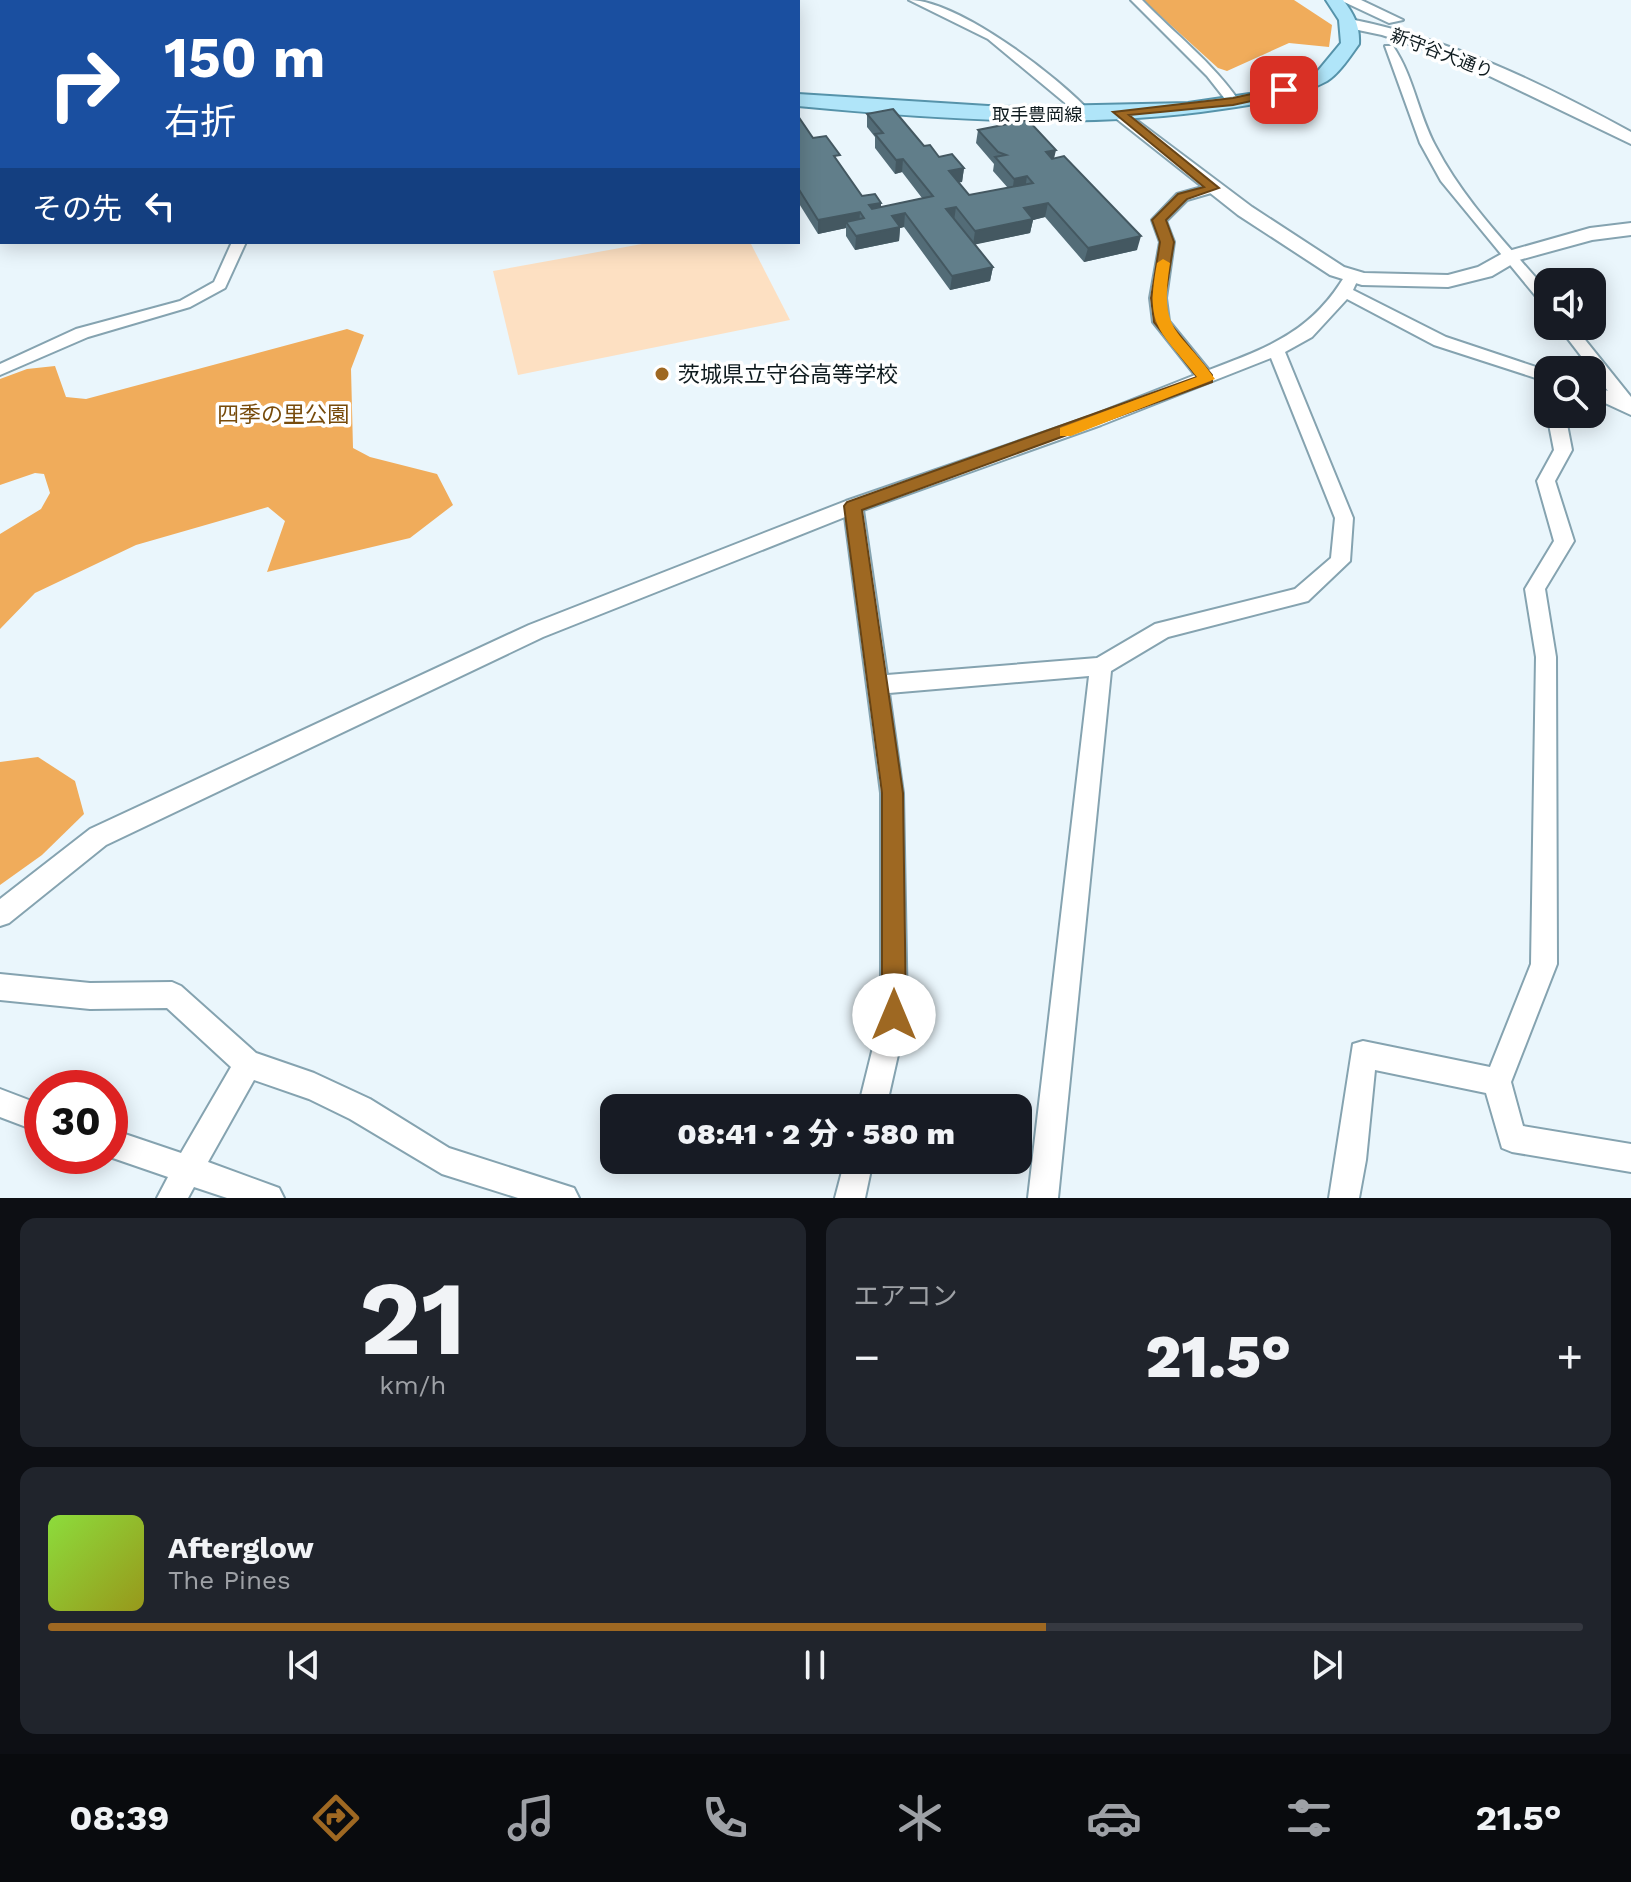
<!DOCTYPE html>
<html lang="ja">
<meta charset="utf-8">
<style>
:root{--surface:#171b24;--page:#20242c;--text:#f1f3f6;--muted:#9ea1a6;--line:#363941;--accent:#9e6822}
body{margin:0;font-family:"Work Sans","Noto Sans JP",sans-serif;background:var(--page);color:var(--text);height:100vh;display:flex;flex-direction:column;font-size:30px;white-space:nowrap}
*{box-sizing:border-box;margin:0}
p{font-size:26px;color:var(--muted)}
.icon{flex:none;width:44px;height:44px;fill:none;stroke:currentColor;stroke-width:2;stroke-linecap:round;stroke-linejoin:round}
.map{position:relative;height:1198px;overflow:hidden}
.panel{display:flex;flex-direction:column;gap:20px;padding:20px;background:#0d0f14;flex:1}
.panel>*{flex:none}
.top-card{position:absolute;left:0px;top:0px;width:800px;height:244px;box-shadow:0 4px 20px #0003;background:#1a4fa0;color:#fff;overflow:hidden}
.buttons{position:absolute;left:1534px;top:268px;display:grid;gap:16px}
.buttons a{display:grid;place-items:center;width:72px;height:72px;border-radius:16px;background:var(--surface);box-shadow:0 4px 20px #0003;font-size:40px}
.speed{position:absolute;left:24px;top:1070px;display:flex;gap:16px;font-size:40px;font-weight:700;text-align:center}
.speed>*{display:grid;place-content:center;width:104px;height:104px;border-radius:50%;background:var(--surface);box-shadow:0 4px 20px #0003;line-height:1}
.speed .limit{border:12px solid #d22;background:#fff;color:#111}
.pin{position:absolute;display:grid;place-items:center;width:68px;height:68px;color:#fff;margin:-34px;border-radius:16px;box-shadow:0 4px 12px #0006}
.me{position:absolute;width:88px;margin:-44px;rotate:0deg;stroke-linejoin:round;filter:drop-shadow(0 0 6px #0008)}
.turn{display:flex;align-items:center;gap:28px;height:168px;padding:0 32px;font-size:36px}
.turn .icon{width:104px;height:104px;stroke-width:2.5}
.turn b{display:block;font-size:56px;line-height:68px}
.then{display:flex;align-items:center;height:76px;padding:0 32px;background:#0003;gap:16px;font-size:30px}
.big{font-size:60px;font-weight:800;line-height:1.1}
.panel .card{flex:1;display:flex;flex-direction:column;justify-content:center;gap:12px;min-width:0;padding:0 28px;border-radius:16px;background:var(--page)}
.panel .dial{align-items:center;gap:0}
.dial b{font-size:104px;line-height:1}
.song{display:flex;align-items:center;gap:24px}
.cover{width:96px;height:96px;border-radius:12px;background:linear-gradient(135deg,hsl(90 70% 55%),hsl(60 70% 35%))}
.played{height:8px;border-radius:4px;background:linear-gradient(90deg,var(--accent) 65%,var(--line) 65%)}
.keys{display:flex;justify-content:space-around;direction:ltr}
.heat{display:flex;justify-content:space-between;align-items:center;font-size:44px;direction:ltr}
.panel .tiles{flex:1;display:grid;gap:20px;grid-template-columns:1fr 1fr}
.card:last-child{grid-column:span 2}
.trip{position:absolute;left:600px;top:1094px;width:432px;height:80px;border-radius:16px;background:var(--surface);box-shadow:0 4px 20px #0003;font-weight:800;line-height:80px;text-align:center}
.tab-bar{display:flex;height:128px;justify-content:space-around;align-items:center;background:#090b0e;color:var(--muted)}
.tab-bar .icon{width:56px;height:56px}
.tab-bar .selected{color:var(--accent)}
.tab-bar b{font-size:36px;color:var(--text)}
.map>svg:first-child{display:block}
.green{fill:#fde0c2}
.forest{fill:#f0ac5b}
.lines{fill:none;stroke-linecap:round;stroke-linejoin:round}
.street-casing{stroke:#85a3b0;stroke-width:4}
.secondary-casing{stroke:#85a3b0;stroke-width:4}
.primary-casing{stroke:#5693aa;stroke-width:4}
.street{fill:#fff;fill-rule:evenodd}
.secondary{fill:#fff;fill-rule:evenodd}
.primary{fill:#b0e5f9;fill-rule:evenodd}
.wall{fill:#536c77}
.shaded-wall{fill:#445861}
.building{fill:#617e8a;stroke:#445861;stroke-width:2}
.route{fill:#9e6822;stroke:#674416;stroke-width:2}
.slow{fill:#f59e0b}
.poi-dot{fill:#9e6822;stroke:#fff;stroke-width:3}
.labels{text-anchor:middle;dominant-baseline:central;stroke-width:7;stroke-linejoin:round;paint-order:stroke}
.far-street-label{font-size:18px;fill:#0f1b1f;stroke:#fff}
.poi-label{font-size:22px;fill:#0f1b1f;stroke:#fff;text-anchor:start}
.park-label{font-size:22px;fill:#774b0b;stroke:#fff}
</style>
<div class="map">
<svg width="1631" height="1198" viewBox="0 0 1631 1198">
<rect width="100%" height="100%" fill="#eaf6fc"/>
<path class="green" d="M653,242H750L790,320L518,375L493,271Z"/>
<g class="forest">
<path d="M1143,0H1294L1332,25L1329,47L1289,43L1227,71L1218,68Z"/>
<path d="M347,329L364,335L351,369L353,448L370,457L437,474L453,505L410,538L267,572L285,521L268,507L136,545L35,593L0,629V534L41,509L50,493L44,474L35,473L0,485V379L27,369L55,366L66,397L86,399Z"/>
<path d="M38,757L75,781L84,814L42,855L0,885V762Z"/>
</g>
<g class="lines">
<defs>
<g id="street">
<path d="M909,0C958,0 1059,77 1092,114L1082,117L988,39Z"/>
<path d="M1131,0H1142C1175,34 1212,62 1239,101L1237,104H1229L1207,76Z"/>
<path d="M1385,46H1393C1414,77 1418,114 1436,147C1464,201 1509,246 1548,292V307L1543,305L1441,181L1420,143Z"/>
<path d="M1213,184L1220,188L1218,191L1187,200L1166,221L1174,242L1166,298L1169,321L1209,370C1269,347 1312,332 1346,274L1351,272L1359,277L1353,290L1446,337L1548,371V382L1434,345L1347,299L1312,337L1285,352L1353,518L1350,561L1308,601L1168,637L1111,671L1058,1198H1028L1089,676L889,693L903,793L907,1015L886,1108H858L881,1015V793L845,517L543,637L106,845L9,923L0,926V899L90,829L529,625L846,501L1089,417L1195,375L1153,322L1150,298L1160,242L1152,220L1177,194ZM1271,358L1335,518L1331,558L1295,589L1155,624L1097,658L887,675L863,510L1101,425Z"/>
<path d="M232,242H246L225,288L190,307L88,337L0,375V364L76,329L180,301L214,282Z"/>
<path d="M1558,326H1574L1631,397V415L1592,397V385L1608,391Z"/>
<path d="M1547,414H1565L1572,450L1555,481L1574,541L1545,589L1556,657L1557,964L1511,1082L1523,1126L1631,1144V1172L1512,1152L1502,1148L1486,1093L1375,1070L1366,1160L1359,1198H1329L1353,1044L1363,1041L1490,1067L1531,964L1536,657L1525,589L1554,541L1537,481L1554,450Z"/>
<path d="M0,974L90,983L172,982L181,986L256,1053L314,1073L370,1099L449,1148L574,1188L579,1198H518L442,1174L350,1119L309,1099L254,1080L208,1162L279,1188L284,1198H227L194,1187L188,1198H157L168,1177L107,1156H110V1129L181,1153L231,1067L167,1008L90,1009L0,1000Z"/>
<path d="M0,1089L42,1105V1133L0,1117Z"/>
<path d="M845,1160H873L865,1198H835Z"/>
</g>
<g id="secondary">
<path d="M1340,0H1361L1403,20L1389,23Z"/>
<path d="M1350,19C1451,39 1541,83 1631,132V144L1452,58L1382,35L1344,27L1342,24Z"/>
<path d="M1119,107L1252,207L1344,267L1364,273L1448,275L1478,267L1505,252L1590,228L1631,223V235L1592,240L1519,260L1492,276L1448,287L1362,285L1330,275L1238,215L1113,116V108Z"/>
</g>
<path id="primary" d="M1326,0H1343C1354,14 1360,26 1359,44C1351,55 1339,74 1327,81C1295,98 1258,104 1222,109C1083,130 937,119 798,106V94L1004,107L1188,103L1263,92L1317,72L1341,43L1339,20Z"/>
</defs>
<use href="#street" class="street-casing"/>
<use href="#secondary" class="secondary-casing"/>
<use href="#primary" class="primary-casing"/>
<use href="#street" class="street"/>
<use href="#secondary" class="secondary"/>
<use href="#primary" class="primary"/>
</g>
<path class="wall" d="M867,114L924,146L939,157L964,168L962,182H959L969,195L1008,188L993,171L994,164L976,143L978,130L1054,158L1137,250L1084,262L1045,217L1033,220L1030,233L975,244L993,267L990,281L950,290L904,227L900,228L899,241L855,250L846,236V228L818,234L798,202V116L813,138L840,164L862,196L881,207L922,198L902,172L895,174L875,148V137L867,127Z"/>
<g class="shaded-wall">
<path d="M1056,150L1053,163L1046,152Z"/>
<path d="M903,159L902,172L895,174L896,160Z"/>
<path d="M964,168L962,182L947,185L949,171Z"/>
<path d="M1027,176L1025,190L1012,193L1014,179Z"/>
<path d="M881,203V216L869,219V205Z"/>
<path d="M1048,203L1045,217L1033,220L1030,233L973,245L975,231L1024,208Z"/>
<path d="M956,207L954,221L946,209Z"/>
<path d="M860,212L859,226L846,222V228L818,234V220Z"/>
<path d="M905,213L904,227L900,228L899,241L855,250L856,236L892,216Z"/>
<path d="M1141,236L1137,250L1084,262L1088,248Z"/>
<path d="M993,267L990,281L950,290L952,276Z"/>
</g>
<path class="building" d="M893,109L924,146L930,145L939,157L952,154L964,168L949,171L969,195L1033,183L1027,176L1014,179L995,157L1006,155L998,152L978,130L1028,120L1056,150L1046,152L1052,159L1064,156L1141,236L1088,248L1048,203L1024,208L1033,219L975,231L956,207L946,209L993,267L952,276L905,213L892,216L900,227L856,236L846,222L864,218L860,212L818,220L798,188V116L813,138L826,136L840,155L834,156L862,196L875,194L881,203L869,205L872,209L933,196L903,159L896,160L875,134L883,133L867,114Z"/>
<path class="route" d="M1284,87L1288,93L1233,105L1129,115L1219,188L1187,199L1166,220L1174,242L1165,298L1168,321L1212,375V382L862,510L903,793L906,1015L902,1023L894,1027L885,1023L882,1015V793L844,506L847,502L1197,377L1154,322L1151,298L1160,242L1152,220L1178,194L1204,187L1113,112L1233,98Z"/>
<path class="slow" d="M1163,259L1170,263C1159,335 1178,326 1215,379L1071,436H1060V428L1197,377C1159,328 1145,328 1157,263Z"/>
<circle class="poi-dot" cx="662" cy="374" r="8"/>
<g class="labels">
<g class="far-street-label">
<text transform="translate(1442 53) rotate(21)">新守谷大通り</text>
<text x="1037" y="114">取手豊岡線</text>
</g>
<g class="poi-label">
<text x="678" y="374">茨城県立守谷高等学校</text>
</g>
<g class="park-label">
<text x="283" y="414">四季の里公園</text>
</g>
</g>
</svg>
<div class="buttons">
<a><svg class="icon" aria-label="sound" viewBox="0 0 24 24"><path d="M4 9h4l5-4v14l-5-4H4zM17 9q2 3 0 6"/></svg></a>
<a><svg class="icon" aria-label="search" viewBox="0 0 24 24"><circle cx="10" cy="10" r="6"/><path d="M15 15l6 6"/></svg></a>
</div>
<div class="speed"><div class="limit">30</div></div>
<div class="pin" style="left:1284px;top:90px;background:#d93025"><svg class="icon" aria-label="arrive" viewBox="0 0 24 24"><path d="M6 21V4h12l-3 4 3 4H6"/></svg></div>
<svg class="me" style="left:894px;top:1015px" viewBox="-20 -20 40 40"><circle r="19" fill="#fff"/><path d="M0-13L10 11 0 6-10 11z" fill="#9e6822"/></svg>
<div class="trip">08:41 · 2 分 · 580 m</div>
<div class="top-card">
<div class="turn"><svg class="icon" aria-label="right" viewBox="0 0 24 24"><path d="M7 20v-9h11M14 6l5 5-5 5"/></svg><div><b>150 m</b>右折</div></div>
<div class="then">その先<svg class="icon" aria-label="left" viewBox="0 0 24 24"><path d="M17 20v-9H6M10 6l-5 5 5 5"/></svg></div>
</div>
</div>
<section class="panel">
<div class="tiles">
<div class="card dial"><b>21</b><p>km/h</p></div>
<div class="card"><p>エアコン</p>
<div class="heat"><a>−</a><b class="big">21.5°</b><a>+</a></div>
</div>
<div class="card">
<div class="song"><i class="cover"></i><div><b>Afterglow</b><p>The Pines</p></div></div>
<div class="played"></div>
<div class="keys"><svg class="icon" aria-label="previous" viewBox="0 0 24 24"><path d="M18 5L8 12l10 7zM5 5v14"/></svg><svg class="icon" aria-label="pause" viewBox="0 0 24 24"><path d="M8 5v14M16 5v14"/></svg><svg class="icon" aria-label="next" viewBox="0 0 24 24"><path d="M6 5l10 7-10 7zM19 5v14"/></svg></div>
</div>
</div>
</section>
<nav class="tab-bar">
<b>08:39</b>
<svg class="icon selected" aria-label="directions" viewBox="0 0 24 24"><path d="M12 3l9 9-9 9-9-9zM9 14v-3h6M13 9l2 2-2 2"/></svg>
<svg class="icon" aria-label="music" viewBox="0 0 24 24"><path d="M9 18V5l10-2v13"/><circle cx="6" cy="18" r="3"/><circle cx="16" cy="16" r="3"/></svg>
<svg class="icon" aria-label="phone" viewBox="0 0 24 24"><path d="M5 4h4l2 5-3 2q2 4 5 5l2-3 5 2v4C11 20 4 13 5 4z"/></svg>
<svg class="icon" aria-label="climate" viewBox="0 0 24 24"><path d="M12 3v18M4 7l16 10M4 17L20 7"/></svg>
<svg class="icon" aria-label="car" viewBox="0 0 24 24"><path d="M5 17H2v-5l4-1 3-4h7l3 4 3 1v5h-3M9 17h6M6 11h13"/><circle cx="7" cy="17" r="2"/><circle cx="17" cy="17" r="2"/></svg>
<svg class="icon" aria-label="filters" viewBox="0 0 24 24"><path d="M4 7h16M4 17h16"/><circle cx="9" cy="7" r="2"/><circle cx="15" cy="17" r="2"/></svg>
<b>21.5°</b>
</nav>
